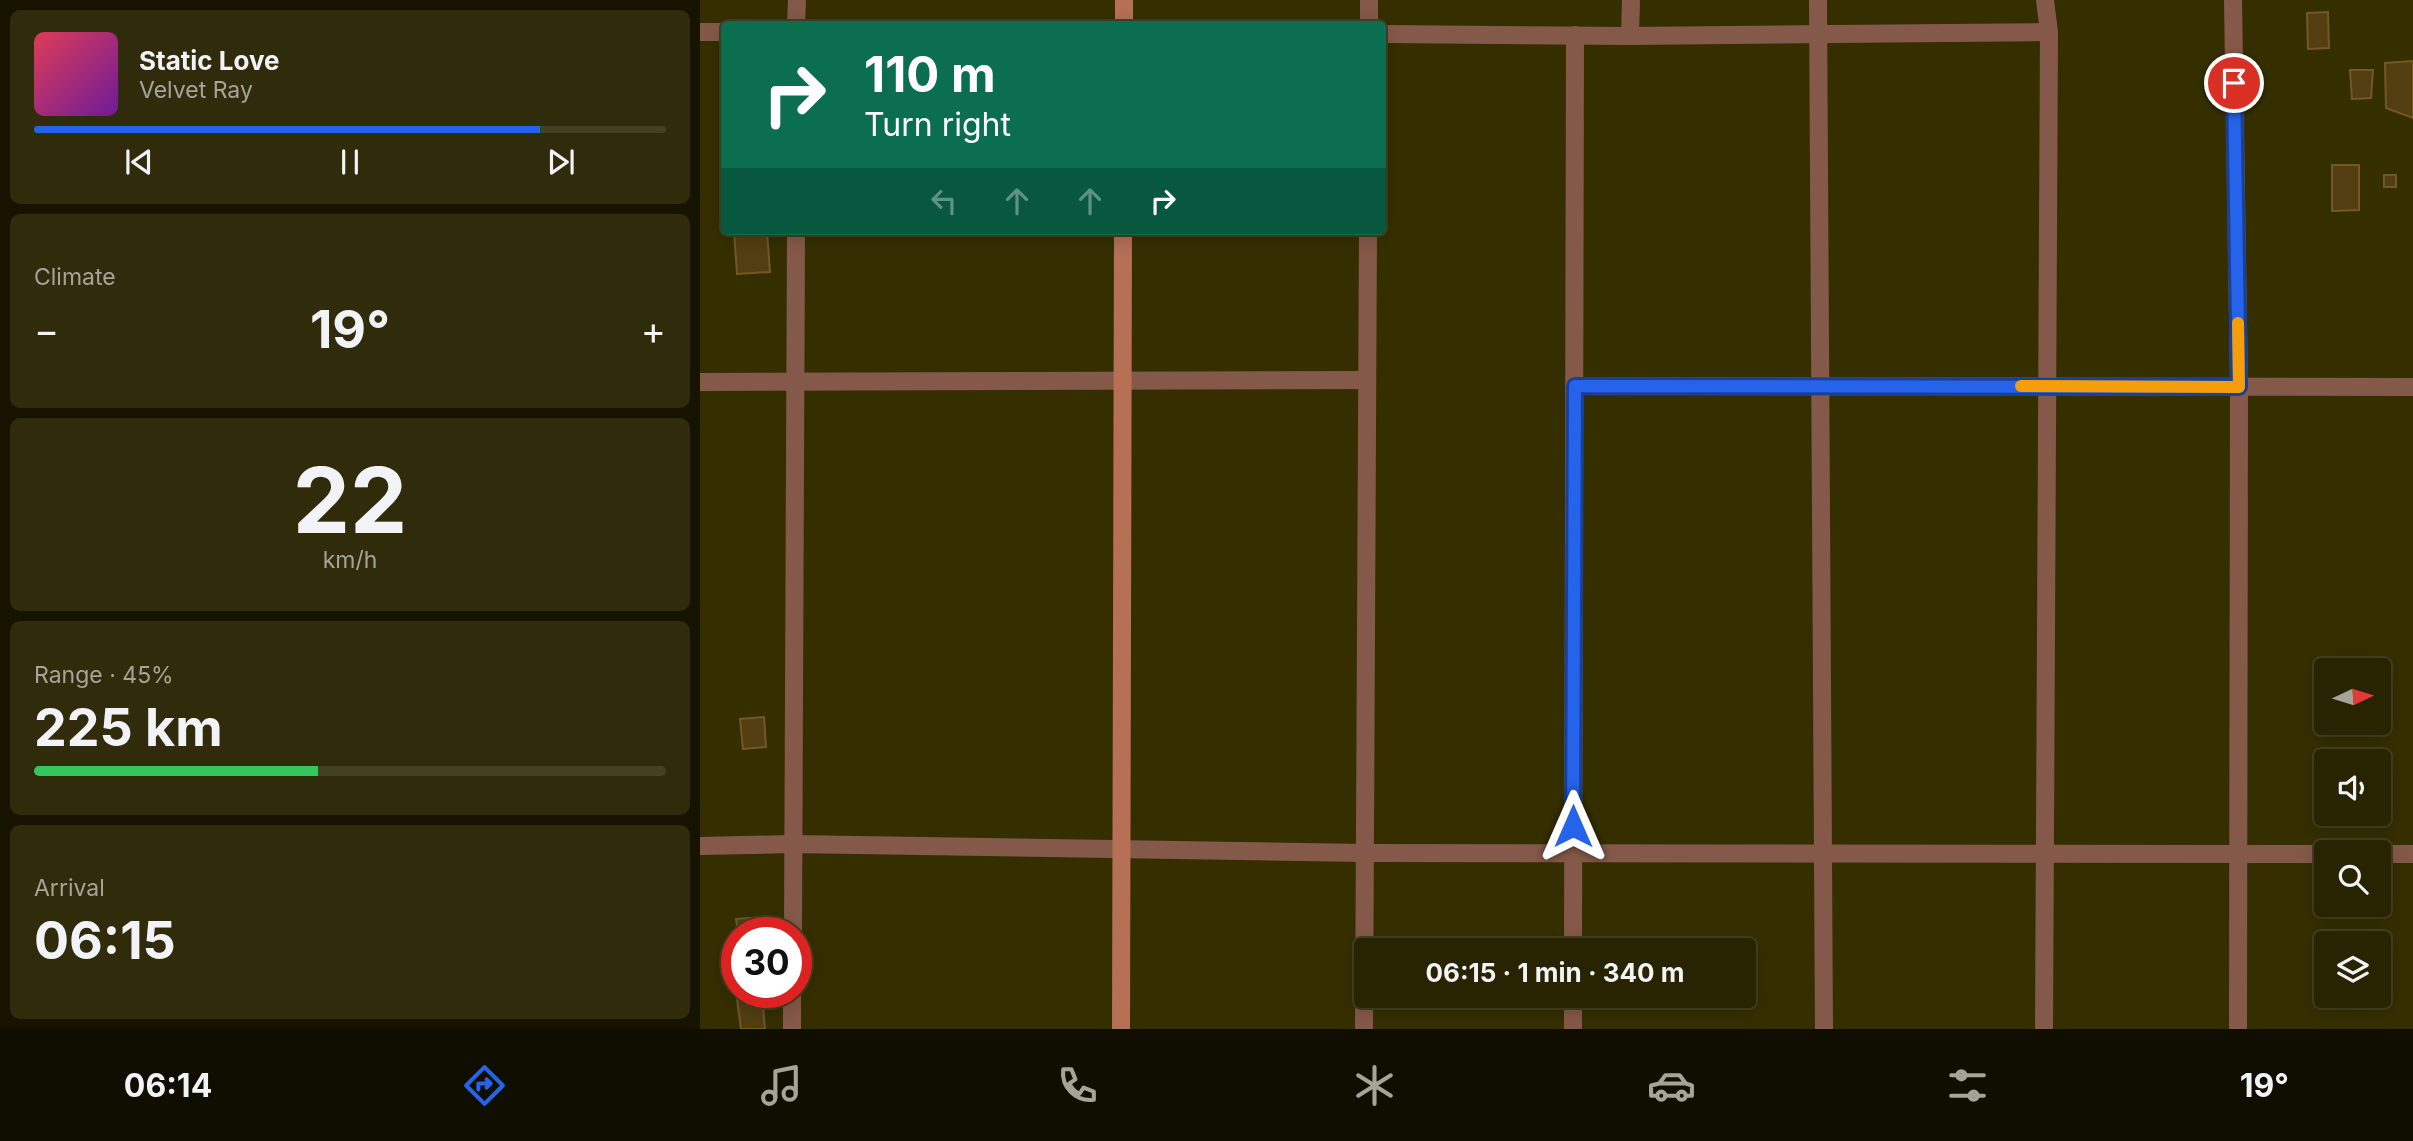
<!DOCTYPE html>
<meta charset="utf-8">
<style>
:root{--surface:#282300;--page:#302b0a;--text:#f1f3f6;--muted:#a5a499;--line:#444022;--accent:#2563eb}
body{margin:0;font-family:Inter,sans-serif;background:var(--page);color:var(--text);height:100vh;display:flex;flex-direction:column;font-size:26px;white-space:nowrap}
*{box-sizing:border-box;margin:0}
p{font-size:23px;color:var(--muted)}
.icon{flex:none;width:38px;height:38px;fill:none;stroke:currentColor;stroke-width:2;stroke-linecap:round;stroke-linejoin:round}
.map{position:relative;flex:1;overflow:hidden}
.side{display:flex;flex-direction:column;gap:10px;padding:10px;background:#161300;width:700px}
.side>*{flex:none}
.top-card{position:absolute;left:21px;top:21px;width:665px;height:214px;border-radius:7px;box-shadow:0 4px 18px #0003,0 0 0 2px var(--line);background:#0b6e4f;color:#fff;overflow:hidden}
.needle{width:46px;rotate:86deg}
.fabs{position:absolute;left:1614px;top:658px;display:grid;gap:14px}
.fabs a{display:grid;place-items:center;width:77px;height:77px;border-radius:7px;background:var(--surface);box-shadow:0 4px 18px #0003,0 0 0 2px var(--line);font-size:35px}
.speed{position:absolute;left:21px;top:917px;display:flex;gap:14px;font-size:35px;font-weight:700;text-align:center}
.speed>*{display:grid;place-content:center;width:91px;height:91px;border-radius:50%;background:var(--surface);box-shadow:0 4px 18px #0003,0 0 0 2px var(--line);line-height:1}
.speed .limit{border:10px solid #d22;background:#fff;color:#111}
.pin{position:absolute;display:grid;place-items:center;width:60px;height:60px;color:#fff;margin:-30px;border:4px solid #fff;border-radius:50%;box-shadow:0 2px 7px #0007}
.me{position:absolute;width:77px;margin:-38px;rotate:0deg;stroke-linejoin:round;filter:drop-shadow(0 0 5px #0008)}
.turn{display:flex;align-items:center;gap:24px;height:147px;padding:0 28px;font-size:32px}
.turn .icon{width:91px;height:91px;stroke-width:2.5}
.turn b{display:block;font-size:49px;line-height:60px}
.lanes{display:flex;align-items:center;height:66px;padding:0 28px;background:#0003;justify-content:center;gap:35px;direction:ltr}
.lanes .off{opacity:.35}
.big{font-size:52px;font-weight:700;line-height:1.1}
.side .card{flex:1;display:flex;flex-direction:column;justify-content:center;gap:10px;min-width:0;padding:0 24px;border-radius:10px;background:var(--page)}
.side .dial{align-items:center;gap:0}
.dial b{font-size:91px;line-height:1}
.song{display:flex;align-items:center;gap:21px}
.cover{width:84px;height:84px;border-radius:10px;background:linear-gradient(135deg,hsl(350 70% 55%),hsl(280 70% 35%))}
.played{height:7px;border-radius:4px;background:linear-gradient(90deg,var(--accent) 80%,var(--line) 80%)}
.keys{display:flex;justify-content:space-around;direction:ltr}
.heat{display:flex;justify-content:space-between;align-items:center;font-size:38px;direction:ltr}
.charge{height:10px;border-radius:5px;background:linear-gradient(90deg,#34c759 45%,var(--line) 0)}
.trip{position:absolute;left:654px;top:938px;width:402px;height:70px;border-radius:7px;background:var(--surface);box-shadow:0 4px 18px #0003,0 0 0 2px var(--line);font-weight:700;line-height:70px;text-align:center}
.tab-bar{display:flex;height:112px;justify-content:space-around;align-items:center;background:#100e00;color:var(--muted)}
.tab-bar .icon{width:49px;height:49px}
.tab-bar .active{color:var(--accent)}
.tab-bar b{font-size:32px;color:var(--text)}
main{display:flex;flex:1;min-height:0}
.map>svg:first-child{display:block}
.building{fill:#533e12;stroke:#735822;stroke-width:2}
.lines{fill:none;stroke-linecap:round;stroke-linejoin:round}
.street{stroke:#855949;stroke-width:18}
.secondary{stroke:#b57055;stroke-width:18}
.route-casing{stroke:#184099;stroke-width:18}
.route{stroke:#2563eb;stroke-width:12}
.slow{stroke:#f59e0b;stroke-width:12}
</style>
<main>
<section class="side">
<div class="card">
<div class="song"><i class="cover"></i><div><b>Static Love</b><p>Velvet Ray</p></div></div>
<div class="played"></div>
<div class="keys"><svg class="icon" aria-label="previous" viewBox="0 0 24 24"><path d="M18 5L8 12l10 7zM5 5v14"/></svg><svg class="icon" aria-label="pause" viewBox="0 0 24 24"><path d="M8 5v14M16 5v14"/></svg><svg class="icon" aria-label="next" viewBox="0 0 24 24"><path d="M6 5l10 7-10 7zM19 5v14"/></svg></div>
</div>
<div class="card"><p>Climate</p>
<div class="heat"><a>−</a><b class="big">19°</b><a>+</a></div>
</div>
<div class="card dial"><b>22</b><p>km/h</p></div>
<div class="card"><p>Range · 45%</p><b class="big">225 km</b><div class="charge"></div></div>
<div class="card"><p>Arrival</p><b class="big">06:15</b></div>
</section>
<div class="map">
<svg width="1713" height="1029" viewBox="0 0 1713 1029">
<rect width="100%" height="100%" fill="#352f00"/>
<g class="building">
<path d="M1628,12L1629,48L1608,49L1607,13Z"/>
<path d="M1713,61V118L1686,108L1685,63Z"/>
<path d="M1650,70H1673L1671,98L1652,99Z"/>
<path d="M1632,165H1659V210L1632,211Z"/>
<rect x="1684" y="175" width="12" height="12"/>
<path d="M34,231H67L70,272L37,274Z"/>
<path d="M64,717L66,747L43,749L40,719Z"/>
<path d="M63,917L65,933H38L36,919Z"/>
<path d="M62,996L65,1029H41L37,999Z"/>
</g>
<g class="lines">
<g class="street">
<path d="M1118,0L1124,1029"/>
<path d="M1533,0L1539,387L1538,1029"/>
<path d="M96,24L97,0"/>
<path d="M669,24V0"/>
<path d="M0,32H24"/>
<path d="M682,34L930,36L1349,32"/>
<path d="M930,36L931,0"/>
<path d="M0,382L667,380"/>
<path d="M875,386L1713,387"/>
<path d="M0,846L93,844L665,853L1626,854"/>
<path d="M1678,854H1713"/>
<path d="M93,933L96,231"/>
<path d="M873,950L875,35"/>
<path d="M92,1029V992"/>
<path d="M664,1029L668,231"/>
<path d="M873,1029V996"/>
<path d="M1344,1029L1349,32L1345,0"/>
</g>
<g class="secondary">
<path d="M424,24V0"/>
<path d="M421,1029L423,231"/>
</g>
</g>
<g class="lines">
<defs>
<path id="route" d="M873,826L875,386L1539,387L1534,83"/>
</defs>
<use href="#route" class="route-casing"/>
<use href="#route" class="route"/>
<path class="slow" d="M1321,386L1539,387L1538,323"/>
</g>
</svg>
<div class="fabs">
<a><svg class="needle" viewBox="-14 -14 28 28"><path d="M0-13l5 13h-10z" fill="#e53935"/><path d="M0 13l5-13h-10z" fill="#a5a499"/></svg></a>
<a><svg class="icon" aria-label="sound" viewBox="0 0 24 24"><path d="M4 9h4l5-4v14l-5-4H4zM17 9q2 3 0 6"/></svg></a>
<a><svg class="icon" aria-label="search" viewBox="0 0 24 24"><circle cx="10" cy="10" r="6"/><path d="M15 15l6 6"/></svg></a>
<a><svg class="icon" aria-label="layers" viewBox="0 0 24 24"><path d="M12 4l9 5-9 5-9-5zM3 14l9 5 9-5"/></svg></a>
</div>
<div class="speed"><div class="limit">30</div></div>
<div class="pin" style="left:1534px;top:83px;background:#d93025"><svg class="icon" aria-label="arrive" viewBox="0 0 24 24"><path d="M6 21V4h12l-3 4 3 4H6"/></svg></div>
<svg class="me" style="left:873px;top:826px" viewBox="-20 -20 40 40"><path d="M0-17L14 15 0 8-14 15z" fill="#2563eb" stroke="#fff" stroke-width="4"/></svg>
<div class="trip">06:15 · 1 min · 340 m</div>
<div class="top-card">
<div class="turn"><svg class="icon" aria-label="right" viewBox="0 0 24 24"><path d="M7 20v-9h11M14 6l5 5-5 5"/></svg><div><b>110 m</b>Turn right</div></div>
<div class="lanes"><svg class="icon off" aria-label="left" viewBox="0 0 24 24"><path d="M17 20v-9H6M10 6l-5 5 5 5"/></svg><svg class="icon off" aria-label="ahead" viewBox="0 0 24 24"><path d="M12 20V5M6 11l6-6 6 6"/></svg><svg class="icon off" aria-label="ahead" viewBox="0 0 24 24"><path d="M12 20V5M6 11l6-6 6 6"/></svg><svg class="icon" aria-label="right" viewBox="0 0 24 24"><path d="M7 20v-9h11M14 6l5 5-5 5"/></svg></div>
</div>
</div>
</main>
<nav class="tab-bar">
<b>06:14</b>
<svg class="icon active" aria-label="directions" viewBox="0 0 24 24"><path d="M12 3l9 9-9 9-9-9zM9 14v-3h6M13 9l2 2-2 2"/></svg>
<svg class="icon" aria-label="music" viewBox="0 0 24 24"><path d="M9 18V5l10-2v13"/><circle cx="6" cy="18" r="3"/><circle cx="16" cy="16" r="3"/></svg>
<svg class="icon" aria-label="phone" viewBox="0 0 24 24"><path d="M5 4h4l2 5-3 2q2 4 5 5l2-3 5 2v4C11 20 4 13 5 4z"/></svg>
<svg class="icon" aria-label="climate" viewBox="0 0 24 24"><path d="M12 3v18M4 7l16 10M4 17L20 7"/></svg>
<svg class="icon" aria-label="car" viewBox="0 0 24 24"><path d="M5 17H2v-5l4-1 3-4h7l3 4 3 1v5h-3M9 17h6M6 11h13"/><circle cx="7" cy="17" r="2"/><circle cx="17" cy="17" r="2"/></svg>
<svg class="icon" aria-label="filters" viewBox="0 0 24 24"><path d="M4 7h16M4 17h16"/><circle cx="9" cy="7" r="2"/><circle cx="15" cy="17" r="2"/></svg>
<b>19°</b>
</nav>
